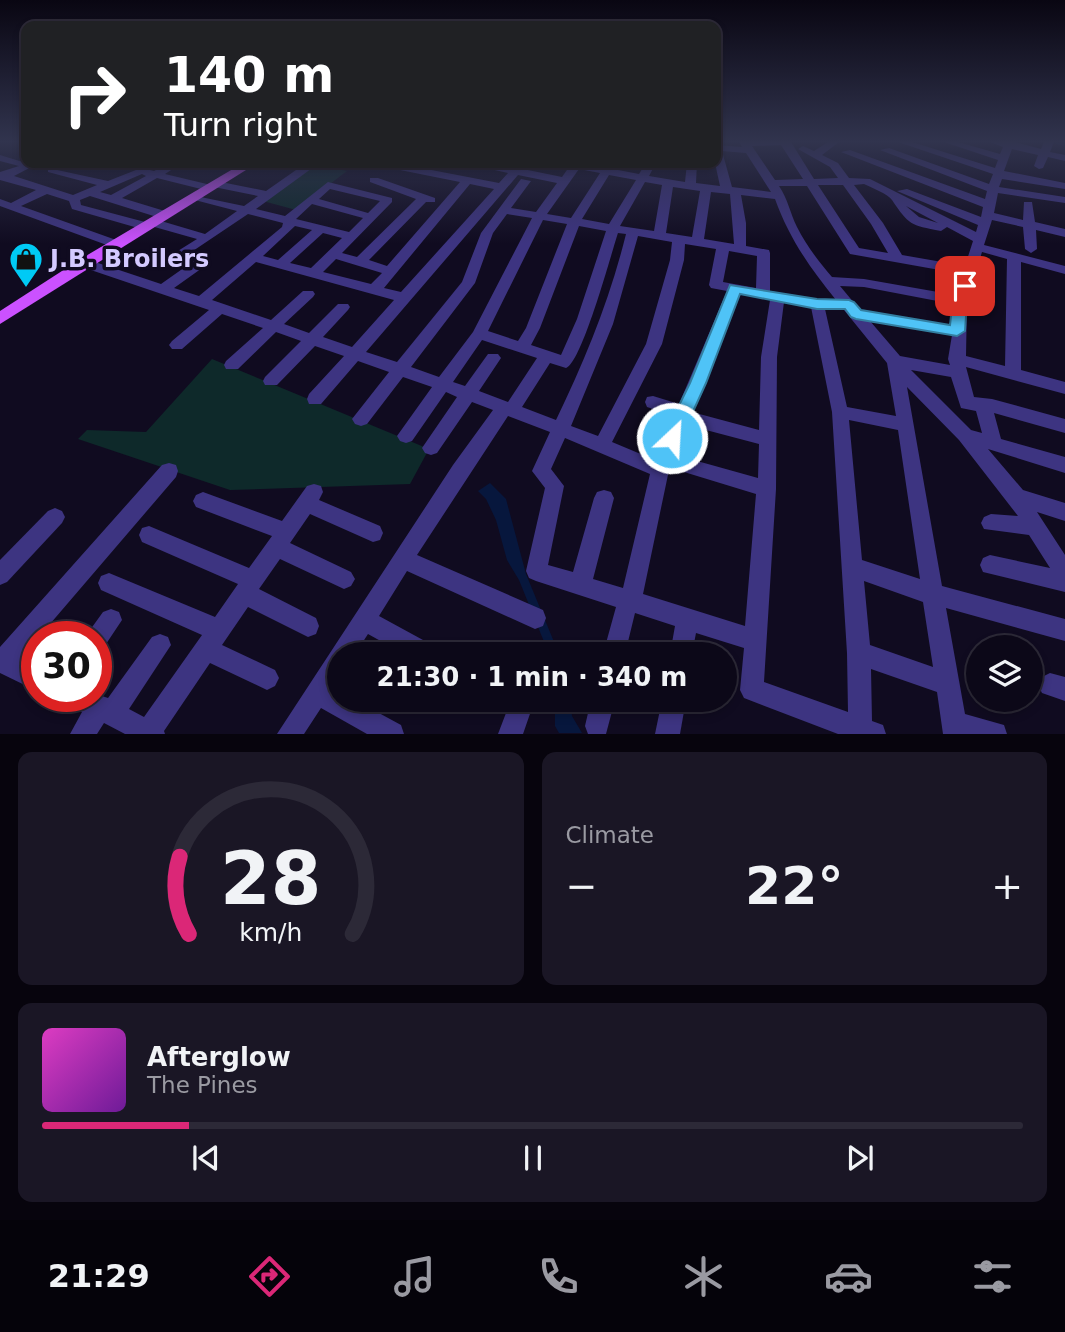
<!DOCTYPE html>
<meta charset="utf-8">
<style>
:root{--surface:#0c0818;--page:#1a1625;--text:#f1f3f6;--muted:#9a9aa2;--line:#2c2937;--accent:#db2777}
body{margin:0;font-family:"DejaVu Sans",sans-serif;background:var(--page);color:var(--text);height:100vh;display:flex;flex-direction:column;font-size:26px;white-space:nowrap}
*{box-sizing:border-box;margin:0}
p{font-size:23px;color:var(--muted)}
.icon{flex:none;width:38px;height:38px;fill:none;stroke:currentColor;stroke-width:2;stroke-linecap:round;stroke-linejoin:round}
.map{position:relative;height:734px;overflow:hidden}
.panel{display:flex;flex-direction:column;gap:18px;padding:18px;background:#07040d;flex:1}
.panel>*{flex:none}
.guide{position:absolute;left:21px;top:21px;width:700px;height:147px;border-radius:14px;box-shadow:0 4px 10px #0003,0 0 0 2px var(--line);background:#202124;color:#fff;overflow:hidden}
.tools{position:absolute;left:966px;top:635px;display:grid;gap:14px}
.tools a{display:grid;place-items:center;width:77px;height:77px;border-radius:50%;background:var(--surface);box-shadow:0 4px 10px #0003,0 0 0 2px var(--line);font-size:35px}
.speed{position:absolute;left:21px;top:621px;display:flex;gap:14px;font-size:35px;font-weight:700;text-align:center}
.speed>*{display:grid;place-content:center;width:91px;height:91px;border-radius:50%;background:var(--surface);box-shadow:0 4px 10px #0003,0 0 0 2px var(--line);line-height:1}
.speed .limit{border:10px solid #d22;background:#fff;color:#111}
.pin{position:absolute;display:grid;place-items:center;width:60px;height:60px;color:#fff;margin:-30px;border-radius:14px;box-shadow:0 4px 10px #0006}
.me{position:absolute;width:77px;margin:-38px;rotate:25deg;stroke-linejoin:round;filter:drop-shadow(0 0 5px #0008)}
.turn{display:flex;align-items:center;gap:24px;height:147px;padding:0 28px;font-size:32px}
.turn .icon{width:91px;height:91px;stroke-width:2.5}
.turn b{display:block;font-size:49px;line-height:60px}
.big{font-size:52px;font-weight:800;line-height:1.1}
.panel .tile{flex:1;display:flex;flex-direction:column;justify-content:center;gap:10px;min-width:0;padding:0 24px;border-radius:14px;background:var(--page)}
.panel .dial{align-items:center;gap:0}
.dial svg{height:182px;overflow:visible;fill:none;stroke:var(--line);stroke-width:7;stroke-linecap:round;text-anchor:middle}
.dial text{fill:var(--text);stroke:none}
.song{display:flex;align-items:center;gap:21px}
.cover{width:84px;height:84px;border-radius:10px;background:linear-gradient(135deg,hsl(310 70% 55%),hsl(280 70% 35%))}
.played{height:7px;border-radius:4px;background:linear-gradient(90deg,var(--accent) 15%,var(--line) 15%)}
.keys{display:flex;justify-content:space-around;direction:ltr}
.heat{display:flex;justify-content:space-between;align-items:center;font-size:38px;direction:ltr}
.panel .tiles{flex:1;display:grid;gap:18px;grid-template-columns:1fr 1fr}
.tile:last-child{grid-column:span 2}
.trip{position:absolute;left:327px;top:642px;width:410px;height:70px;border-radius:35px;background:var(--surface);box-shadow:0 4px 10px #0003,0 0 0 2px var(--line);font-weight:800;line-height:70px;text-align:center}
.dock{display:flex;height:112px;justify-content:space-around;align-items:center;background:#05030a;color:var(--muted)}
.dock .icon{width:49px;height:49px}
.dock .selected{color:var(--accent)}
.dock b{font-size:32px;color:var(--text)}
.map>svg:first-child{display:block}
.green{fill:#0e292a}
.water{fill:#07173d}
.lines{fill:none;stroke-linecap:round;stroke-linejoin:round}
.stream{stroke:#07173d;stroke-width:2.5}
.minor{fill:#3d3481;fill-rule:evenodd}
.major{fill:#cb51ff;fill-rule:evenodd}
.route{fill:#4fc3f7;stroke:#337fa1;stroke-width:2}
.labels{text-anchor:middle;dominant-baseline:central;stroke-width:7;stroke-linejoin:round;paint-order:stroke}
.poi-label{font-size:24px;font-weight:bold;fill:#d4caff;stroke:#100b20;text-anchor:start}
</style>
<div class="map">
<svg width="1065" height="734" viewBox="0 0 1065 734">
<rect width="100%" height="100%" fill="#100b20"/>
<g class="green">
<path d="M316,164L347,171L296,210L263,201Z"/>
<path d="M212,359L429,449L410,484L230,490L78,439L87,430L146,432Z"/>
</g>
<g class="water">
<path d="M490,483L506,499L526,574L559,654H549L519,580L507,560L496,520L486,499L478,491Z"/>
<path d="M555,700H570L572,716L582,733H559L555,726Z"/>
</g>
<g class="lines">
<path class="stream" d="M1054,142L1065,145"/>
<g class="minor">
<path d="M739,142H791L814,179L838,178L830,167L798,149L803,146L814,151L828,142H839L822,155L838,163L849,178L870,179L976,232L978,225L897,191L907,189L981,217L983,207L841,152L850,150L985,199L987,191L880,150L889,148L989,184L993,174L898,142H912L995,168L998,160L944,142H958L1000,154L1003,147L990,142H1015L1041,149L1044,142H1054L1050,152L1065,155V161L1048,157L1043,168L1039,169L1034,166L1038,155L1012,149L1004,171L1065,183V189L1002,179L999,187L1065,197V203L998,193L994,213L1023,220L1024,202H1032L1035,222L1065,229V237L1036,230L1037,249L1031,253L1025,249L1023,227L992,220L984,245L1065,266V274L1021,262V370L1065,382V394L966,367L974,397L992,399L1065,419V433L994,413L1001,439L1065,457V473L988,449L1023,490L1065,503V521L1037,512L1065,555V592L983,572L980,565L983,558L990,555L1050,568L1029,535L984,529L981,523L984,517L991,514L1018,516L959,440L907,387L942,586L1065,619V641L946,608L965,714L1004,725L1007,734H943L937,692L871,669L872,721L883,725L886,734H838L744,698L740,690L744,648L696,633L692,654H670L675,626L635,613L625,654H603L616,607L536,581L529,578L526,571L545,488L532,471L550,432L508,416L417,555L543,610L546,618L543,626L535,629L407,571L379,616L434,646L437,654H404L368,634L355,654H340V679L334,688L340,691V700H355L401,725L404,734H367L321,708L304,734H277L453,465L493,410L472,402L437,453L431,455L425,453L422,448L457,397L446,392L412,441L406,443L400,441L397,436L432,387L403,377L367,424L361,426L355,424L352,419L389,372L358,361L321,404H309L307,399L309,394L344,356L315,346L277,385H265L263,381L265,377L301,341L276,332L238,369H226L224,365L226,361L263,328L222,314L182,349H172L169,345L172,341L209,310L79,266V260H89L161,284L195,260H205V266L174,288L199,296L282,227L283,223L248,214L178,261L173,260V254L197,239L151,226L145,230L72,209L69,201L47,194L21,206L119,241V247L115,248L0,206V199L11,203L36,190L0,180V172L19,166L0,161V155L26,163H39L14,176L73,195L97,185L48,172V168L108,181L141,168L154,171L170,163H182L165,174L211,185L212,182L216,181L266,191L306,163H315V166L256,209L285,216L328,182L392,198V202L342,253L357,257L416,199L370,182V178H378L435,198V202H426L369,260L387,266L460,182L380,166L375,163H395L499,183L508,173L472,165L471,163H490L513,167L517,163H528L523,169L562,177L569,167L565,166V163H583L603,167L606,163H614L613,169L639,174L646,163H656L649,176L685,182L687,163H697L696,183L720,186L715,163L716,145L742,147ZM781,145L803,179L775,180L752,146ZM722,151L746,153L771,192L732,187ZM579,169L600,173L571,218L547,214ZM142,174L146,176L111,195L100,192ZM518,175L557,183L536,212L511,208L531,181L521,179L481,233L462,282L397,362L366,352ZM609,175L636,180L609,224L582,219ZM157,178L209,191L213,190L214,187L258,196L244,206L191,195V199L237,211L205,234L151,218L145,222L81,205L80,200L90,196L160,218H168V212L122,198ZM645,182L662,185L654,231L620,226ZM470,184L494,189L401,292L384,288ZM864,184C872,188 888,194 892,200C909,225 910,225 941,231L947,227L973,241L965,266L902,255L883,223L854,185ZM818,185H843L871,224L888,253L859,248ZM779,186H807L850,254L962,274L955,295L864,279L832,277C819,262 806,245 797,227C790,213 788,199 779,186ZM673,187L700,191L692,237L666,233ZM330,189L380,201L368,213L319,199ZM711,192L730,194L734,244L704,239ZM741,195L775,199C789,238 810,268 836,300L817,299L770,291V253L769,250L746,246V223ZM312,204L363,218L349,232L296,219ZM906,206L938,223L919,217ZM507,214L532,218L473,332L439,377L411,367L475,283L493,233ZM543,220L567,224L526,328L518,341L488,331ZM295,226L312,230L278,260L263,256ZM579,226L606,231L577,319L561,355L531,345L540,328ZM323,233L342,238L311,268L290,263ZM618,233L626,234C610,299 585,360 556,420L522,407L550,363L566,368C582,363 611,254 618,233ZM638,236L672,242L670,260L646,344L598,436L571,426L613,324ZM685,244L716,249L709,285L711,288L727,291L679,404L653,396L647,397L645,402L647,407L674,416L655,460L612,442L662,344L684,260ZM729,251L757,256L756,288L723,282ZM982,252L1007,259L1005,366L966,356L967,301ZM336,259L382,273L371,284L323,272ZM256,262L394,300L352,347L323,337L348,310L350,307L348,304H338L309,333L284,324L313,297L315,294L313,291H303L271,320L212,300ZM840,286L864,287L953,304L952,325L860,310ZM740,294L770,300L761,357L759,430L692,412ZM784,302L811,307L832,412L847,653L848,712L764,682L776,489L777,357ZM825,309L844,310L887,363L896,416L847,407ZM870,321L952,335L948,359L950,365L900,356ZM482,340L537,358L508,402L479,391L501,358L498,354H488L465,386L453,382ZM911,370L951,377L961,408L976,411L982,433L971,430ZM849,420L898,430L920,579L862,560ZM687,425L759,444L758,478L690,459L684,462L681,467L684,472L756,494L745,626L643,594L669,470ZM565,438L650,474L623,588L593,579L614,498L611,492L604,490L597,492L594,498L573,572L548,565L564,486L551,469ZM864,581L923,602L933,667L870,645Z"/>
<path d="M106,163H128L133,166L128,169L107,165Z"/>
<path d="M169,463L176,465L178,471L176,477L20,659L37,666V691L0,673V647L162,465Z"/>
<path d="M314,484L321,486L323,492L319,500L380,526L383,533L380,540L373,542L310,514L290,543L351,572L355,579L351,586L344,589L280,559L259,589L316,618L319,626L316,634L308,637L248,607L222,645L275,670L279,678L275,686L267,690L210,663L164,731L165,734H125L104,723L97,734H70L82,712L66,705L63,696H96V694L108,698L152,637L160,634L168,637L171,645L129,709L144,717L202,635L101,590L98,583L101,576L109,573L215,617L238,584L142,542L139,535L142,528L149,526L249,568L272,536L196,507L193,501L196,495L203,492L282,521L307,486Z"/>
<path d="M55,508L62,511L65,517L62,523L7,582L0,585V560L48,511Z"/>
<path d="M111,609L119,612L122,620L104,647L96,650V637H85L103,612Z"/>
<path d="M1050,673L1065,677V701L1042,693L1038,685L1042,677Z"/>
<path d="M495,700H529L532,708L523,734H498L506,713L498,709Z"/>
<path d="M591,700H615L606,734H588L585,726Z"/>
<path d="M662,700H686L680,734H655Z"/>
</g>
<path class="major" d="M243,163H257L0,324V311L79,260Z"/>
</g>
<linearGradient id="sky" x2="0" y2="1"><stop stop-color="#090612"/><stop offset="0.58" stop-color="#31344e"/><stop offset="1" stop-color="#31344e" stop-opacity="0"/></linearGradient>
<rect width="1065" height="244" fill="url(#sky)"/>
<path class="route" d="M965,282L972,286L967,301L965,331L957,336L856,319L851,317L845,309H817L740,294L706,383L681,438L679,443L672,445L666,443L663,438L690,383L730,285L817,299L849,300L854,302L861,310L950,325C952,311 951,287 965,282Z"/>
<defs>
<symbol id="shop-pin" viewBox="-11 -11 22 30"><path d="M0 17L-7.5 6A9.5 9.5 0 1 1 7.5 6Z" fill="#00caf5" stroke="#100b20"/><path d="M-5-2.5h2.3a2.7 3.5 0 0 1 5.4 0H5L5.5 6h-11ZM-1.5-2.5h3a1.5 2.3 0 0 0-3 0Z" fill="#111"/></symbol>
</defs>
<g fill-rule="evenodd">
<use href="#shop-pin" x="7" y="240" width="38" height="52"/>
</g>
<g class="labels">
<g class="poi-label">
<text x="50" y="259">J.B. Broilers</text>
</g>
</g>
</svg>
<div class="tools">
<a><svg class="icon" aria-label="layers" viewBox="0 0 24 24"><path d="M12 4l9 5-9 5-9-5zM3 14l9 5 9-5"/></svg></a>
</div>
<div class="speed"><div class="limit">30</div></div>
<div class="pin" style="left:965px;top:286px;background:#d93025"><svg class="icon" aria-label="arrive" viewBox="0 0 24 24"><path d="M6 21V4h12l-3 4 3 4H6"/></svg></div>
<svg class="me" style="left:672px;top:438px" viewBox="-20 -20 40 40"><circle r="17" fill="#4fc3f7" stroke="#fff" stroke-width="3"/><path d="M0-11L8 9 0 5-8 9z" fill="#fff"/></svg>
<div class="trip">21:30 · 1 min · 340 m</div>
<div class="guide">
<div class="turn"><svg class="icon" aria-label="right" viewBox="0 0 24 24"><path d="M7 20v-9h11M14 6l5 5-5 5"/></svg><div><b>140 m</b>Turn right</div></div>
</div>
</div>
<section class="panel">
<div class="tiles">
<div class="tile dial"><svg viewBox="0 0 100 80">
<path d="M14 69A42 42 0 1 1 86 69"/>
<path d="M14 69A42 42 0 0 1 10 35" stroke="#db2777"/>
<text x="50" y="56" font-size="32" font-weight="700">28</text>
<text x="50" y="72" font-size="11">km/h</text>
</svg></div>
<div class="tile"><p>Climate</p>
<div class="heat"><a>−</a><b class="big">22°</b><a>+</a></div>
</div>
<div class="tile">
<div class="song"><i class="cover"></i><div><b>Afterglow</b><p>The Pines</p></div></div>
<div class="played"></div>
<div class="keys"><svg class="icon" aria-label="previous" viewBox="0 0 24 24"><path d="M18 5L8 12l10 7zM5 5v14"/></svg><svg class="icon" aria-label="pause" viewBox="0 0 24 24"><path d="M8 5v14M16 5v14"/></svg><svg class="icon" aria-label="next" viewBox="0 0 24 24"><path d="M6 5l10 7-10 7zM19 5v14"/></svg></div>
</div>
</div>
</section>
<nav class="dock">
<b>21:29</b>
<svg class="icon selected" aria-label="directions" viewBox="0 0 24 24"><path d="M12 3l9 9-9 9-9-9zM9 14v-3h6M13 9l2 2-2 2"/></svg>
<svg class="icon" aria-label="music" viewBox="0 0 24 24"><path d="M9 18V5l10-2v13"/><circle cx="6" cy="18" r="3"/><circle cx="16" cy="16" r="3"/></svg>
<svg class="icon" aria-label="phone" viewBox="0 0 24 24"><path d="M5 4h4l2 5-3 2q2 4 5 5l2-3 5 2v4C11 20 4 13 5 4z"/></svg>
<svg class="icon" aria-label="climate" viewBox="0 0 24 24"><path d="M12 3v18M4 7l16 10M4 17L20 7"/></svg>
<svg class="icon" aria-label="car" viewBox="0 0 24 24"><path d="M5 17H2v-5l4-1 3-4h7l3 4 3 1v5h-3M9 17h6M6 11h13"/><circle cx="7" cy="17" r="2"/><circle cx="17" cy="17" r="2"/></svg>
<svg class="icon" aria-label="filters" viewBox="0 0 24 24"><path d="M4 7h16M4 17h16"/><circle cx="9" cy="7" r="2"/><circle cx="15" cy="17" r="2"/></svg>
</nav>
